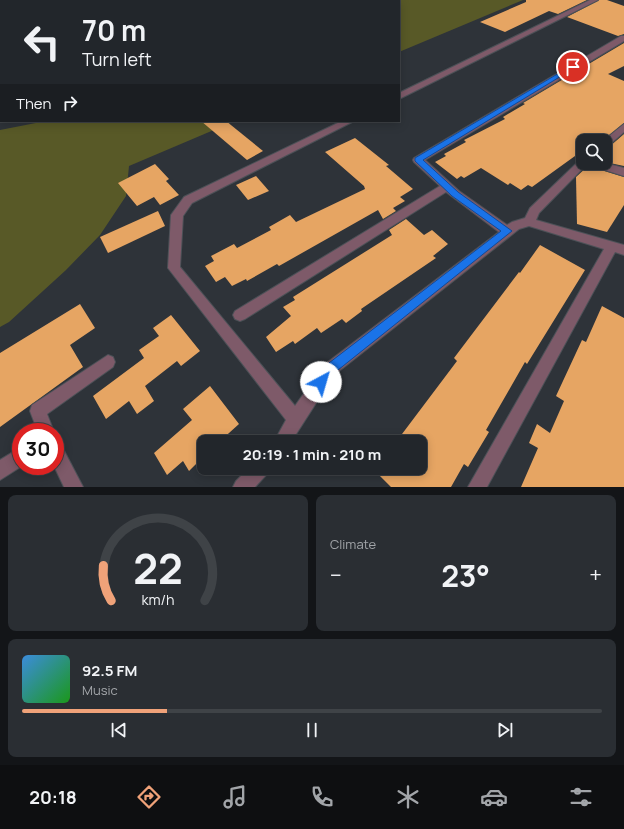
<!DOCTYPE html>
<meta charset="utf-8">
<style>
:root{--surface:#22262b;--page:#2a2e33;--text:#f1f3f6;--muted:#a2a5a9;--line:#3f4347;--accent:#f0a279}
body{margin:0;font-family:Manrope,sans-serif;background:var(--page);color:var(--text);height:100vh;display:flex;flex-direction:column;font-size:15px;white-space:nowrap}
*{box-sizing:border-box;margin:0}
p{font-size:13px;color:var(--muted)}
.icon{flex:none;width:22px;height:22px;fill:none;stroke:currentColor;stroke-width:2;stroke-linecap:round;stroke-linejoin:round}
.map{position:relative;height:487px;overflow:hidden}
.side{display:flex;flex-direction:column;gap:8px;padding:8px;background:#131518;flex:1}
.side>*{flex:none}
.banner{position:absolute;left:0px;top:0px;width:400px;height:122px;box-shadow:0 2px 10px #0003,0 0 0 1px var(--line);background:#22262b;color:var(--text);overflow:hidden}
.controls{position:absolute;left:576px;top:134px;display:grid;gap:8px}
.controls a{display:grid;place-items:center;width:36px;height:36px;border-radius:8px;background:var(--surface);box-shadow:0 2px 10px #0003,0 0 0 1px var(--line);font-size:20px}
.speed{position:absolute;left:12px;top:423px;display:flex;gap:8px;font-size:20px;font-weight:700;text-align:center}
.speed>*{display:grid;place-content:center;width:52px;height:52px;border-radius:50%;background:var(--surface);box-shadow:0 2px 10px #0003,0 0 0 1px var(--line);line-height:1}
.speed .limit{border:6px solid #d22;background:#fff;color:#111}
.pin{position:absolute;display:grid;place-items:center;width:34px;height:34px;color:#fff;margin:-17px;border:2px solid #fff;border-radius:50%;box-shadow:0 1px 4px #0007}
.me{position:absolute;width:44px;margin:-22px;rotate:39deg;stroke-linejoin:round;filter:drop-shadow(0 0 3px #0008)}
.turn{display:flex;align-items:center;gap:14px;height:84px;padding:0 16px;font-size:18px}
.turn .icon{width:52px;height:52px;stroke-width:2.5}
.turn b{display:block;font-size:28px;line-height:34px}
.then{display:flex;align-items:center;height:38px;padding:0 16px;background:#0003;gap:8px;font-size:15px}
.big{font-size:30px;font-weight:700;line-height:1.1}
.side .tile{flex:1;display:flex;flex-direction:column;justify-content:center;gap:6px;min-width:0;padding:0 14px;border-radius:8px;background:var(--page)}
.side .dial{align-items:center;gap:0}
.dial svg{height:104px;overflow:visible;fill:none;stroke:var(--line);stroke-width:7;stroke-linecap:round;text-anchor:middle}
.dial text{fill:var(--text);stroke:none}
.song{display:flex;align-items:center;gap:12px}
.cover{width:48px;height:48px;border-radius:6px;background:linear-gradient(135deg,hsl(210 70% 55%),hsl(120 70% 35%))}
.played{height:4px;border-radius:2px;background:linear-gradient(90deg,var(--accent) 25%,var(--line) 25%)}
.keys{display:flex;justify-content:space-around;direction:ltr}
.heat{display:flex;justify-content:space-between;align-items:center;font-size:22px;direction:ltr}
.side .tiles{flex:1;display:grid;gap:8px;grid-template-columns:1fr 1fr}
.tile:last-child{grid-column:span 2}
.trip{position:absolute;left:197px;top:435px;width:230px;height:40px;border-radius:8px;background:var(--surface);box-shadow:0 2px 10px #0003,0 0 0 1px var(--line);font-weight:700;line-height:40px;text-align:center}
.tabs{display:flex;height:64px;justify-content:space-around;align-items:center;background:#0e0f11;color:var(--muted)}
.tabs .icon{width:28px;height:28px}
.tabs .on{color:var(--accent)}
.tabs b{font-size:18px;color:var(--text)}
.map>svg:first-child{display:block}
.green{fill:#585927}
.building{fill:#e6a563}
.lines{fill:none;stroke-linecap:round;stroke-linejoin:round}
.minor-casing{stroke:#4c5157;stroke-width:2}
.minor{fill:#7e5a69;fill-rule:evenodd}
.route{fill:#1a73e8;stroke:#114b97}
</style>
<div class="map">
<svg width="624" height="487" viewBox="0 0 624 487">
<rect width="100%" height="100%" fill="#2e3339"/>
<g class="green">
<path d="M344,0H523L399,52V1H342Z"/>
<path d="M46,121H235L129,166L126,196L100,235L66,270L9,322L0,327V130Z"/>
</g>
<g class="building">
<path d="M526,0H587L558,14L549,11L505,32L480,22L526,2Z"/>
<path d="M599,0H607L624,6V34L618,36L567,17Z"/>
<path d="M624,43V66L608,74L624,81V123L602,141H583V159L576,162L575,156L532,187L528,185L521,190L510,183L508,185L481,168L464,178L461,176L457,179L435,162L446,156L444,154L466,142L464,140L505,119L503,117L525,104L523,103Z"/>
<path d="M201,121H226L263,151L247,160Z"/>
<path d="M624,134V166L605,162V148L609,147Z"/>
<path d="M355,138L389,165L386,166L413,189L400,197L405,201L393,208L396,211L383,219L378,210L279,266L277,264L247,281L246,279L232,286L225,277L216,282L205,266L214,261L211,256L234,244L237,248L271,230L269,227L290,215L296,222L365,189L364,186L325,152Z"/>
<path d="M155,164L169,179L166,181L179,195L160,205L154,197L137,206L118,183Z"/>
<path d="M588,166L624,177V205L607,232L577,224L576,177Z"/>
<path d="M256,176L269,191L248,200L236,185Z"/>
<path d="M158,211L165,226L108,253L100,237Z"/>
<path d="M406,219L424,235L432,230L448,244L433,256L436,258L361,309L362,311L346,323L342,319L321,333L317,328L295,344L293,341L276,352L266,337L291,316L283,307L295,300L293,297L392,235L389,230Z"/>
<path d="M540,245L585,270L527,364L525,362L486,430L489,432L468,467L464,464L451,487H391L377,473L381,468H420V442H396L457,361L454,358L519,272L520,273Z"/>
<path d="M80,304L95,328L70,345L83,367L0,427V353Z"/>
<path d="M602,306L624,318V487H521L538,448L529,443L537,424L550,433L564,401L556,396L582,340L586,342Z"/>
<path d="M171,315L200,351L181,366L177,361L145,386L154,401L137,414L129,401L106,419L93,396L144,358L139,350L159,336L153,328Z"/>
<path d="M210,386L239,424L219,442H204V456L189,471L183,461L167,475L154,453L192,420L183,409Z"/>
</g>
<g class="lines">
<defs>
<g id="minor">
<path d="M590,0H598L399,99V93Z"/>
<path d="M0,32H1L0,37Z"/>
<path d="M621,36H624V41L425,160L459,191L507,225L512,222L525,218L530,208L579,161L583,160V163H605L624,168V176L589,165L588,163L539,213L536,220L624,245V255L615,252L487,487H468L604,249L529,226L519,229L334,375L291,442H274L286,420L168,268L171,215L184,197L342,121H354L192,203L183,216L180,267L295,406L324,365L499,232L446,192L245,319L240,321L235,319L233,315L235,311L440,186L414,162L413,160L414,158Z"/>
<rect x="0" y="101" width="1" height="6"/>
<path d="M624,124V132L608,146L605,147V141H603Z"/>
<path d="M108,355L113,357L115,362L113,367L47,414L54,432H38L30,411L32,405Z"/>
<path d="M55,443L61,445L83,487H64L54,466Z"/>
<path d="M21,447L22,466L0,480V460Z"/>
<path d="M249,468H270L267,474L255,487H233L236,481Z"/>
</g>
</defs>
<use href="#minor" class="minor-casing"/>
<use href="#minor" class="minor"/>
</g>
<path class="route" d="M571,66L576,67L423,160L458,192L512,231L333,374L325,386L321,388L316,386L315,382L325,366L501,231L452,196L415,161V158Z"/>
</svg>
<div class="controls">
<a><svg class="icon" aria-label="search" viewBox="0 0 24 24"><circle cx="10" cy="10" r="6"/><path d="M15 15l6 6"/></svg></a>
</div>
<div class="speed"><div class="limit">30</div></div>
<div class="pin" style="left:573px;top:67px;background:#d93025"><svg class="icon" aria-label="arrive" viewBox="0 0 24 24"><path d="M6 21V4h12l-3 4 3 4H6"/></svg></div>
<svg class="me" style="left:321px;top:382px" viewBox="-20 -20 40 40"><circle r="19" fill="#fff"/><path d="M0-13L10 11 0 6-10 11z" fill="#1a73e8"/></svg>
<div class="trip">20:19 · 1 min · 210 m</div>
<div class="banner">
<div class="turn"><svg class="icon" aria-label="left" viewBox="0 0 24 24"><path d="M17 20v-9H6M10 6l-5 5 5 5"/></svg><div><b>70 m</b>Turn left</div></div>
<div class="then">Then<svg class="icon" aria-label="right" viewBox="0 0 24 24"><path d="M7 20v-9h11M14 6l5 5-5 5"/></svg></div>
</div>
</div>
<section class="side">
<div class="tiles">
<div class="tile dial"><svg viewBox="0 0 100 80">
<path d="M14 69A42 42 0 1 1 86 69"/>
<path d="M14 69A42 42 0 0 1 8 42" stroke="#f0a279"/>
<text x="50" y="56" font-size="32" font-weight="700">22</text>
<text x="50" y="72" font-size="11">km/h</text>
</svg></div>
<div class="tile"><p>Climate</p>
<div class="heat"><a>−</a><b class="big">23°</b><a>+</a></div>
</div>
<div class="tile">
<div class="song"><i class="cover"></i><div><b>92.5 FM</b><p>Music</p></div></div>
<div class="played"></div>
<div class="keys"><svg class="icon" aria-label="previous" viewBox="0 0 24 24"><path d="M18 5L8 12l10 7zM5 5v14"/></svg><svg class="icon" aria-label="pause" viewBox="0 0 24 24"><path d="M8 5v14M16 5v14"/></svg><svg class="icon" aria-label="next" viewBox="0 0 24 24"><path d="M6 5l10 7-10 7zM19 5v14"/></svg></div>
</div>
</div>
</section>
<nav class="tabs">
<b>20:18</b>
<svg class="icon on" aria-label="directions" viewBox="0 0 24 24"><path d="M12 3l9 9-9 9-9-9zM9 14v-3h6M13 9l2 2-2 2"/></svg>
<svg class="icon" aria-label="music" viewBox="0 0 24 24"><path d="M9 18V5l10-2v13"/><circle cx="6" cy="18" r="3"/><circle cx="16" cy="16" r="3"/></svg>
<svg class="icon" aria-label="phone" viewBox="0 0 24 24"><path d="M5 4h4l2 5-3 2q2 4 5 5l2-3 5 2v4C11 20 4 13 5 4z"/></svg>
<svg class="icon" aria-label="climate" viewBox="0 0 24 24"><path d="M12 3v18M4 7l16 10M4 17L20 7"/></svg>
<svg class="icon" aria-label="car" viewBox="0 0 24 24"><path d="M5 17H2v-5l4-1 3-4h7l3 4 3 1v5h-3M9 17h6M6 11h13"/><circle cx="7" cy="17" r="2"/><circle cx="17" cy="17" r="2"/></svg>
<svg class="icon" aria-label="filters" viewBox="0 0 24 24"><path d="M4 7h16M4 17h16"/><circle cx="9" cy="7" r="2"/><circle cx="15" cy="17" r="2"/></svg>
</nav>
